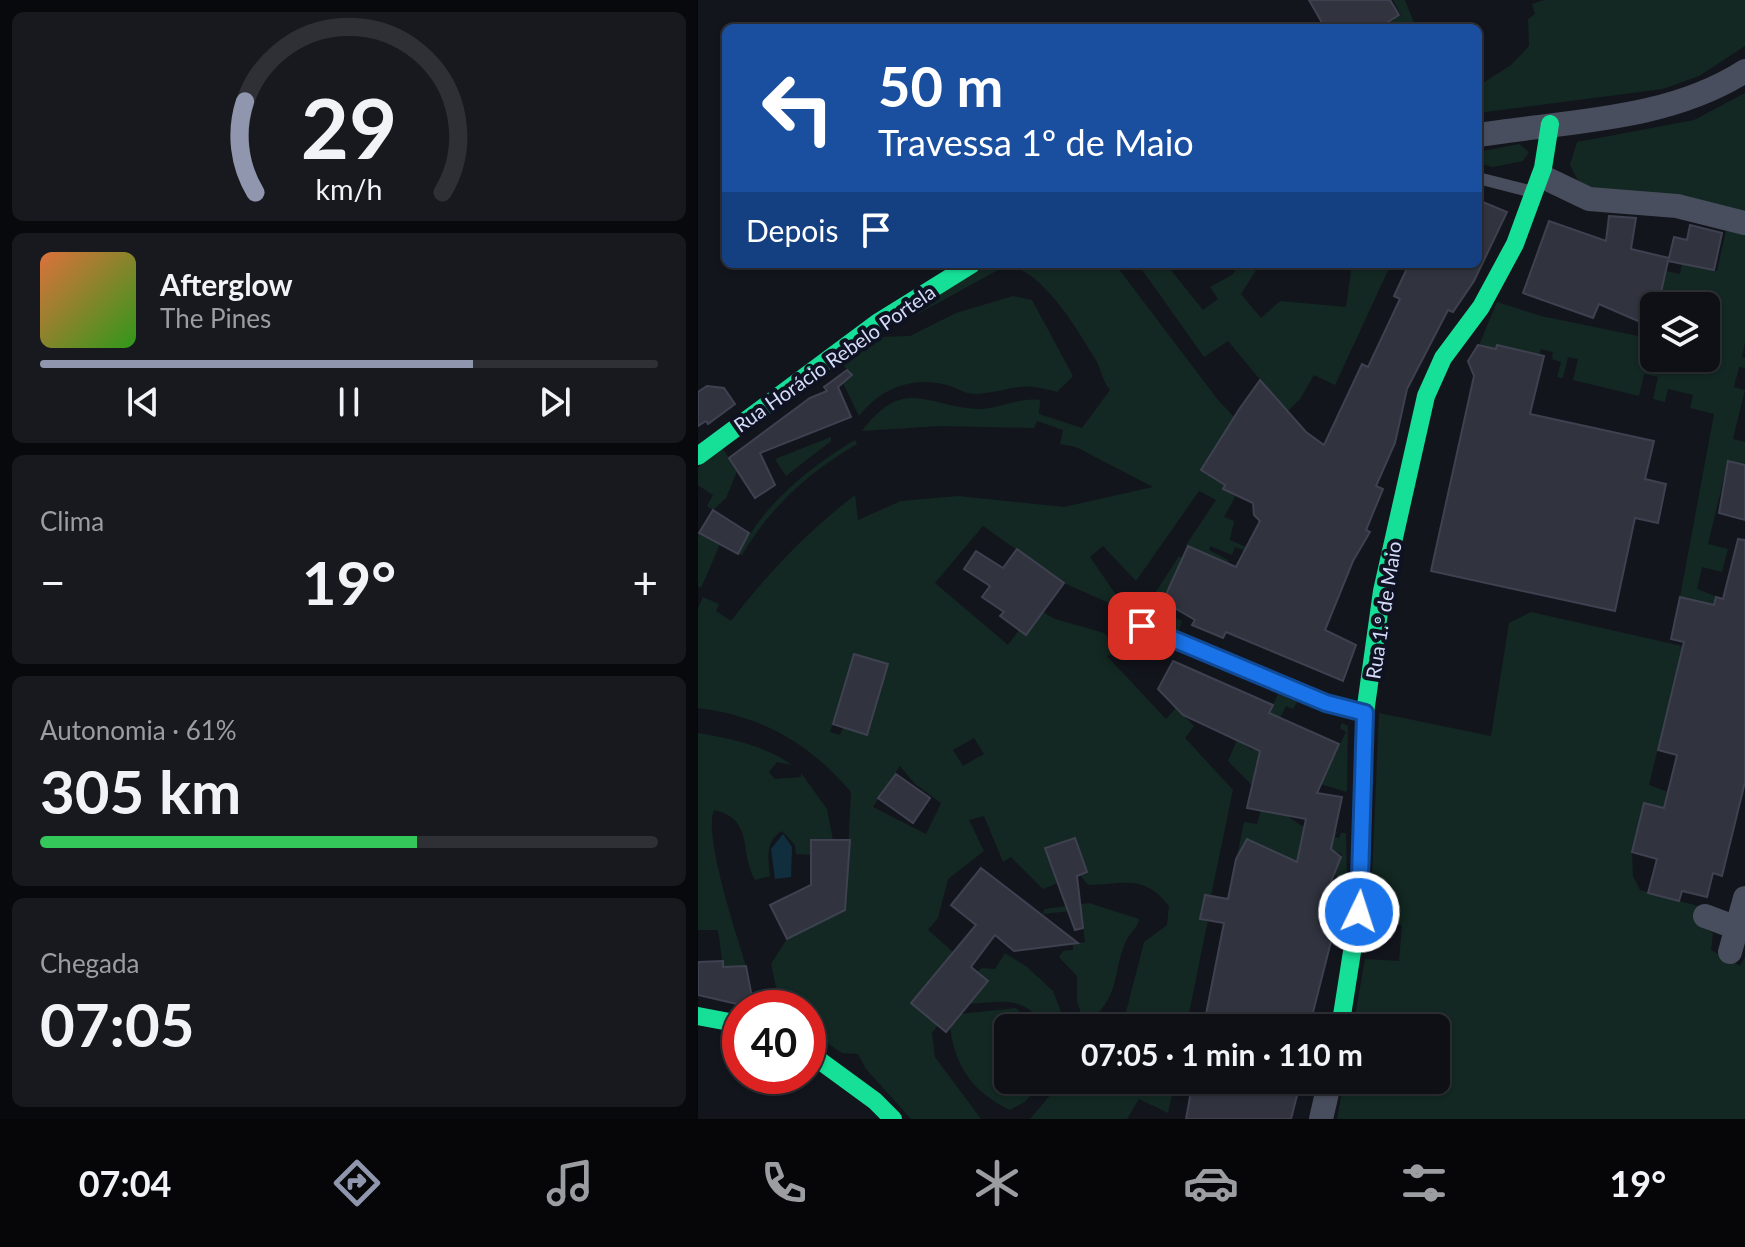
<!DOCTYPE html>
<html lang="pt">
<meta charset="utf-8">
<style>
:root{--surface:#0e1016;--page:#17191f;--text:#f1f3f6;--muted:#9b9da1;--line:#2e3035;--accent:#9096ad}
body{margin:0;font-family:Lato,sans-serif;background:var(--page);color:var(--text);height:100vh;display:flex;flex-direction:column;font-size:30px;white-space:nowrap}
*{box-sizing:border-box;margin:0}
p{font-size:26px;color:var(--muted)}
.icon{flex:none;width:44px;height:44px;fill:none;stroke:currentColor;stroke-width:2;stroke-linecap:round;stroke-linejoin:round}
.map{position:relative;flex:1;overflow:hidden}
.drawer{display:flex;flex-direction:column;gap:12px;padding:12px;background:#08090c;width:698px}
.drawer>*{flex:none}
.guide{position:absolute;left:24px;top:24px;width:760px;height:244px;border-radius:12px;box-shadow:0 2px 6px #0004,0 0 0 2px var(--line);background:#1a4fa0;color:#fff;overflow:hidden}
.buttons{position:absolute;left:942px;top:292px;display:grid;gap:16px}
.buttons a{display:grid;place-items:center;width:80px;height:80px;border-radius:12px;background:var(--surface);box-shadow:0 2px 6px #0004,0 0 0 2px var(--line);font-size:40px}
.speed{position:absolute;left:24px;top:990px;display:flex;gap:16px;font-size:40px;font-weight:700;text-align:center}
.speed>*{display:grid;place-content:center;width:104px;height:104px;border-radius:50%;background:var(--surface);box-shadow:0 2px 6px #0004,0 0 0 2px var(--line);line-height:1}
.speed .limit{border:12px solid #d22;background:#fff;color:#111}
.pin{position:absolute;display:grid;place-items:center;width:68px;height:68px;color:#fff;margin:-34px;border-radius:16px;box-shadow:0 4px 12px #0006}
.me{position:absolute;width:88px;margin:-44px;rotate:4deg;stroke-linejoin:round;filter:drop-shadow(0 0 6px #0008)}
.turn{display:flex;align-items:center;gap:28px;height:168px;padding:0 24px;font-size:36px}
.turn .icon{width:104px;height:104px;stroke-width:2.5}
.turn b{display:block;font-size:56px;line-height:68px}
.then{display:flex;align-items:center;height:76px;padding:0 24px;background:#0003;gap:16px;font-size:30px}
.big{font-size:60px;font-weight:700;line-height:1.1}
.drawer .tile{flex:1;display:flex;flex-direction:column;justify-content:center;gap:12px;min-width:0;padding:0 28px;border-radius:12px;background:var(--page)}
.drawer .dial{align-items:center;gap:0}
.dial svg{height:208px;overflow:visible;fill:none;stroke:var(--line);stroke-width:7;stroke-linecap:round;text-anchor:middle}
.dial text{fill:var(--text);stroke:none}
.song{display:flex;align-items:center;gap:24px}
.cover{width:96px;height:96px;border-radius:12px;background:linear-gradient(135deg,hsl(20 70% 55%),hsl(110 70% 35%))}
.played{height:8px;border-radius:4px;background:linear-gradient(90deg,var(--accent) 70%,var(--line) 70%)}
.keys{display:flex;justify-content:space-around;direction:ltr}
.heat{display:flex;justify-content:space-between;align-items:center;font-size:44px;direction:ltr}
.charge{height:12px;border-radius:6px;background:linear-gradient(90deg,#34c759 61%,var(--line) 0)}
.trip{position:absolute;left:296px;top:1014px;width:456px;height:80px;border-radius:12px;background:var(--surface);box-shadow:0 2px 6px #0004,0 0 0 2px var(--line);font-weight:700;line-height:80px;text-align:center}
.tab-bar{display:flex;height:128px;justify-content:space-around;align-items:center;background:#060609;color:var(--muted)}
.tab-bar .icon{width:56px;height:56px}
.tab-bar .on{color:var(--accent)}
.tab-bar b{font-size:36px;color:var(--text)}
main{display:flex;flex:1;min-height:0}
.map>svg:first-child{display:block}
.green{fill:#132822;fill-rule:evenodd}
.water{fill:#102e3d}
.building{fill:#31343f;stroke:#3f4150;stroke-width:2}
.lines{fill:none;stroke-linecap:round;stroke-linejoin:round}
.lane{stroke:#494e5e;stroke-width:12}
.street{stroke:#494e5e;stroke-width:24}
.fast{stroke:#16e098;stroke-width:18}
.jam{stroke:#f24e42;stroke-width:18}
.route-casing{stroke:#114b97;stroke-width:20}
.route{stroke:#1a73e8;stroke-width:14}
.labels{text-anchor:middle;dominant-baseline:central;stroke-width:8;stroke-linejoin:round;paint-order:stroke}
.street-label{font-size:20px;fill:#d4dbfb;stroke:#0f1221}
</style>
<main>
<section class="drawer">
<div class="tile dial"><svg viewBox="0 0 100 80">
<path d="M14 69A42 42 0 1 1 86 69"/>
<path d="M14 69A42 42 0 0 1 10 34" stroke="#9096ad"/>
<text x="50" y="56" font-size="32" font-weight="700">29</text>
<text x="50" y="72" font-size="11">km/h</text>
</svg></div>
<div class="tile">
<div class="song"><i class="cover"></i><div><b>Afterglow</b><p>The Pines</p></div></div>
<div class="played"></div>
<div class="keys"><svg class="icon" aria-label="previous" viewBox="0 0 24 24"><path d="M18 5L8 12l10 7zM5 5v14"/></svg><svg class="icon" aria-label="pause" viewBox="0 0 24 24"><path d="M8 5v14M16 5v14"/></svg><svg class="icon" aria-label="next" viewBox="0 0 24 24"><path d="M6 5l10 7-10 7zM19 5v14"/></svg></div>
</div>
<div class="tile"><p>Clima</p>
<div class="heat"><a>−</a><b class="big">19°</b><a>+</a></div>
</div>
<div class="tile"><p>Autonomia · 61%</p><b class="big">305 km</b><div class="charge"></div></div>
<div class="tile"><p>Chegada</p><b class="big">07:05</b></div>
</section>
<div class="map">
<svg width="1047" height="1119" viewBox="0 0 1047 1119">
<rect width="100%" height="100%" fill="#13151d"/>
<g class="green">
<path d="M695,0H707L718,28H680L703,15Z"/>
<path d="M846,0H1047V46L1001,76L965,89L780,113V86L813,65L831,46L830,19L837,14L834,4Z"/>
<path d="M1047,93V219L893,189L879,179L872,165L879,142L996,120Z"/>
<path d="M821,144L831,152L825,161L795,167L780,163V152Z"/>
<path d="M1029,226L1047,232V342L1044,357L1047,358V368L1041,367L1036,387L1047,390L1035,439L1047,442V465L1030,461L1010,544L1030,549L1024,572L1004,567L999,589L1025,599L1019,597L1012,622L985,646L970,707L996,714L972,733L964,732L951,785L970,792L964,820L934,852L935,876L942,890L1000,906L997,923L1015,933L1013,950L1042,966L1047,957V1119H639L646,1080H738V1028H655L667,959L701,961L704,925L672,922L681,713L793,736L811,623L833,612L984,646L996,600L982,597L1016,414L992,408L995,395L970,389L967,402L955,399L960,377L946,374L941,396L875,380L880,359L870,357L865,378L859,377L863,362L854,359L855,352L843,349L841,355L799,345L798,349L781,345L799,302L843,316L945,337L941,360L949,362L956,327V358L1019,359L1008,338V306H961L968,271L982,274L984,264L1019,271Z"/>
<path d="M293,264H417L520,400L536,417L504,470L527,485L525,489L538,495L526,517L536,521L532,540L548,547L546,550L537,547L534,555L512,546L511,550L530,560V564L471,604L467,612L484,621L481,631L443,615L481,556L499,566L507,554L488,545L518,500L501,491L438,581L405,546L392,557L429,611L366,583L285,526L237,583L310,645L321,630L345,612L357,619L406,633L423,652L409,656L468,719L478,708L496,726L487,738L535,790L513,896H506L503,918L510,920L488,1028H424L446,942L469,925L471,906C445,873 426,885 390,885L382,875L389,872L348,849L360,883L345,889L313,857L305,862L286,816L271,820L286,851L250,879L240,918L230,930L255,952L213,1003L240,1025L234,1033L237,1057L283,1119H213L168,1069L160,1054L144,1053L110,1030V1008H88L80,997L73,964L89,939L147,910L153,792C111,743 64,716 0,708V608L5,597L21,604L18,611L33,621C70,573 109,532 157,495L160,520L203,501L260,496L366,507L455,487L378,447L362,444L365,430L339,421L336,428L242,426L164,431C207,374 231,408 281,409C302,409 321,397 342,400L341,414L384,428L412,390C404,381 403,367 396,357C378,327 344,270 309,265L220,314V306ZM156,654L190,665L169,734L145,727L142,735L132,732ZM276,738L286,754L265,766L255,750ZM202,766L216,783L243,803L228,834L175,807Z"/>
<path d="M440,264H468L505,310L520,299L512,287L534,275L543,264H562L543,294L563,318L582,301L648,307L654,264H693L637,385L616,375L602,399L589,412L530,341L506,357Z"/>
<path d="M315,296L334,300L375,376L359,392C319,380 316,391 279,394C269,395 259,388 249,385C215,376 183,388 161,416L145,383L154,375L141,361L181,337L212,336L258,313Z"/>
<path d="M133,437V441L88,476L77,459Z"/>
<path d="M157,440L159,444C111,472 72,507 44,555L40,554C67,503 109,469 157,440Z"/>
<path d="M24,447L39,471L28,498L15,510L9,506L15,495L0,485V468Z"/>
<path d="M0,533L22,544L3,588L0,586Z"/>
<path d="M580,694L599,702L595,709L588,706L557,766L589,775L596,786L589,816L604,826L639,832L637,837L641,838L643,833H648L649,882L636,875L644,854L608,839L596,867L550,839L537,865L546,822L559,824L567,797L556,777L554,785L530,761L539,740L554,750Z"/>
<path d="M644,723L650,726L649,792L622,784L648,732L642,728Z"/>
<path d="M0,733C34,739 65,745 94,765L79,762L71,772L77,779L103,777V773L129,809L135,840H114L113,855L98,854L97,845L84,831C67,841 70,858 72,876L57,880C41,850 56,819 16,810C5,836 39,935 48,966L25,967L20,930H0Z"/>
<path d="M391,903L441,919C439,929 432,932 428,941C414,972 423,996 391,1021L384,1017L379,1000V976L361,957L365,951L375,950V944L387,942L383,910L344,914L347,909Z"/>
<path d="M307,953L329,967L355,991L369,1028H353C319,996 316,1001 270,1004L290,981L279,972L284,968L297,969Z"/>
<path d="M318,1008L339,1028H310V1080H344L328,1101L312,1110C275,1092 257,1067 252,1027L262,1014Z"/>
<path d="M508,1014L565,1028H505Z"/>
<path d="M365,1080H477L470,1113L441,1099L429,1119H332Z"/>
</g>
<path class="water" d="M85,834L94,847L93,877L77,879L73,849Z"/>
<g class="building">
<path d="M611,0H692L701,15L680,28H627Z"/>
<path d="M780,200L809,212L776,281L755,312L750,310L709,389L697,443L678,486L685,489L668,530L672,532L655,561L627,630L658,645L645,681L528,632L525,638L494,625L497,620L465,601L490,546L538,567L562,521L556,515L555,503L525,489L527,485L503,470L542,408L562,380L608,432L626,445L664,364L670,367L702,299L696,296L711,264H780Z"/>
<path d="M911,216L938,218L933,249L971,258L976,237L989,240L992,225L1024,233L1016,270L970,261L960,306H956V328L901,304L895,318L825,293L851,221L908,241Z"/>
<path d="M780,345L798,349L799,345L846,356L832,414L956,441L947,479L968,484L960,523L937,518L917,611L733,571L776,376L770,361Z"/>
<path d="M149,370L154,375L140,387L153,417L62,453L77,485L57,498L31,458L112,398L129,391L126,387Z"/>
<path d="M9,386L26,388L37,404L10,424L8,421L0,426V392Z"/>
<path d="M1030,461L1047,465V520L1021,513Z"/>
<path d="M15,510L51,533L40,554L1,533Z"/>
<path d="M1040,539L1047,540V782L1024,876L1015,873L1009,897L984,891L981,901L950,893L959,859L934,852L946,803L966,808L979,755L960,750L986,642L973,639L982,597L1016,605L1018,597L1025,599Z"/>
<path d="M319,549L366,583L328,635L302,616L306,612L284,597L292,586L266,569L278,551L305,568Z"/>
<path d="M156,654L190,664L169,735L135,724Z"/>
<path d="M475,661L575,705L571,713L641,744L619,793L644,797L633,849L643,857L623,906L640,914L611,1028L558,1017L556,1026L508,1014L526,923L502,919L507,895L530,899L538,859L549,839L599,862L608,819L549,808L562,751L485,715L460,689Z"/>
<path d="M198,774L232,798L215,823L180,798Z"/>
<path d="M377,838L389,872L379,876L385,928L377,930L347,848Z"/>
<path d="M113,840H152L147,910L89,939L72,905L113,885Z"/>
<path d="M283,868L380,943L316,951L297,935L273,967L290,981L248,1032L213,1003L278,925L253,905Z"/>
<path d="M25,961V967L48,966L56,1008L0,995V962Z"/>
<path d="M495,1080L539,1091L541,1080H603L593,1119H488Z"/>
</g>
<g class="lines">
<path class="lane" d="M780,178L835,192"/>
<g class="street">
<path d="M780,135C869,121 969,121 1047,71"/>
<path d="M845,177L891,199L979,206L1047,223"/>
<path d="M1007,916L1047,931"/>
<path d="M1032,952L1047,898"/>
<path d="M623,1119L632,1080"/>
</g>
<g class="fast">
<path d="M0,456L179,323L274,264"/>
<path d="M0,1016L42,1024"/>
<path d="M642,1028L662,901L667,713L684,591L728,396L745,358L783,307L817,244L845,168L852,124"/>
<path d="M110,1052L177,1101L195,1119"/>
</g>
<path class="jam" d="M444,626L628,703L667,713"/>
</g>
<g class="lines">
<defs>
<path id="route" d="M444,626L628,703L667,713L661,912"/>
</defs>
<use href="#route" class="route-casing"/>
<use href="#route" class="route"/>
</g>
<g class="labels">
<g class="street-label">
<text transform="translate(136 358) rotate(-35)">Rua Horácio Rebelo Portela</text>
<text transform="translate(685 610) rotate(-81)">Rua 1.º de Maio</text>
</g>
</g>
</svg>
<div class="buttons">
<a><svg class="icon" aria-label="layers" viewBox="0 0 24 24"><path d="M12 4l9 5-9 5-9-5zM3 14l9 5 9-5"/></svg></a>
</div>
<div class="speed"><div class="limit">40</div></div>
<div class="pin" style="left:444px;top:626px;background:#d93025"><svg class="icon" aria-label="arrive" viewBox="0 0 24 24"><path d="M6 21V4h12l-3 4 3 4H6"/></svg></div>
<svg class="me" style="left:661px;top:912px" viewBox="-20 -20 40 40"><circle r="17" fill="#1a73e8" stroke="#fff" stroke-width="3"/><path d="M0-11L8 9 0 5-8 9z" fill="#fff"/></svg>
<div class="trip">07:05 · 1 min · 110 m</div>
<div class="guide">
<div class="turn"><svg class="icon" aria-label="left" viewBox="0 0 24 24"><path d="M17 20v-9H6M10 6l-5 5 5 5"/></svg><div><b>50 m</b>Travessa 1º de Maio</div></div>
<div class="then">Depois<svg class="icon" aria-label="arrive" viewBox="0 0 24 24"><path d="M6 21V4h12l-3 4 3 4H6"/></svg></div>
</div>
</div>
</main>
<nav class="tab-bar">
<b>07:04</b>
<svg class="icon on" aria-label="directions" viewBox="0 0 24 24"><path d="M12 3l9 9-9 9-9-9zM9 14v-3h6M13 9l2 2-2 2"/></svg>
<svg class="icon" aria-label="music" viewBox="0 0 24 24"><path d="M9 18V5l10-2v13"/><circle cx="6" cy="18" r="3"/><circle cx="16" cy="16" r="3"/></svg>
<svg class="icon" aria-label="phone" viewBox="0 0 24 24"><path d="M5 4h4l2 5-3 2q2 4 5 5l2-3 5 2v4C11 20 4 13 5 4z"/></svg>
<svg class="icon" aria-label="climate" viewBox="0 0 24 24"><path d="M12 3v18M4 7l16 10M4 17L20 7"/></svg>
<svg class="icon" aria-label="car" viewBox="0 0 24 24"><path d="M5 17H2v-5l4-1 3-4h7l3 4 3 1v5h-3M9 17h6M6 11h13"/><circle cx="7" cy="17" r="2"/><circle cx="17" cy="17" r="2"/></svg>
<svg class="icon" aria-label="filters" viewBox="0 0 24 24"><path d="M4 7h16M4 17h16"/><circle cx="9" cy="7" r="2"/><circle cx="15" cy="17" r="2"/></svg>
<b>19°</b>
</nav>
